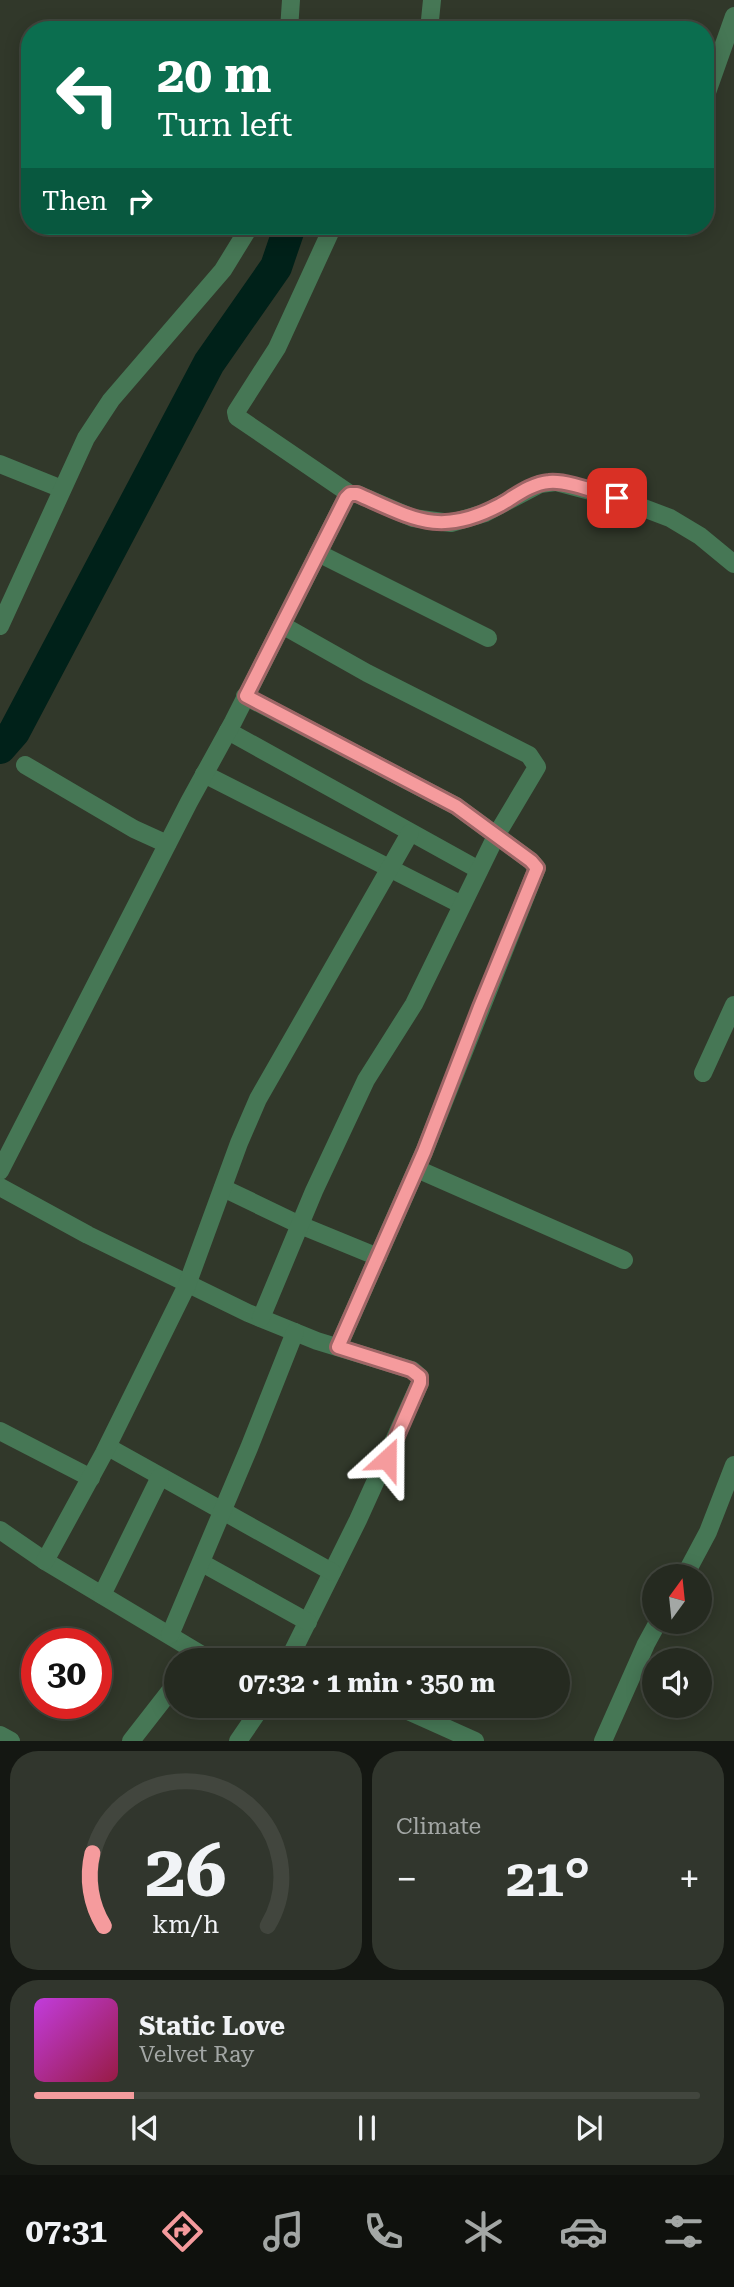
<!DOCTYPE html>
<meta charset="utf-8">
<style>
:root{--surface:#252a20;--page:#31362d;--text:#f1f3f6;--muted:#a3a7a5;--line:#42463e;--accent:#f59b9d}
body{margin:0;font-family:"Roboto Serif",serif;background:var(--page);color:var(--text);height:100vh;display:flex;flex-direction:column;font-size:26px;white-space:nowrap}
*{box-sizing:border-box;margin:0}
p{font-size:23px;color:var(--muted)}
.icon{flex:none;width:38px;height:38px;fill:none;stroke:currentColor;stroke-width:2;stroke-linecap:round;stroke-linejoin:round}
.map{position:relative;height:1741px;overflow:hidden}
.drawer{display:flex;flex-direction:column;gap:10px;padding:10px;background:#141712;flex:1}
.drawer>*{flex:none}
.hud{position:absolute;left:21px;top:21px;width:693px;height:214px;border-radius:28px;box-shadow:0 4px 18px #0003,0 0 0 2px var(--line);background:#0b6e4f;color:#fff;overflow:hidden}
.needle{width:46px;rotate:15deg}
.tools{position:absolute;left:642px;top:1564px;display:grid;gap:14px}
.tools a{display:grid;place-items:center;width:70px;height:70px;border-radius:50%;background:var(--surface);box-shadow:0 4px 18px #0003,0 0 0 2px var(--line);font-size:35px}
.speed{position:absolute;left:21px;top:1628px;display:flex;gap:14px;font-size:35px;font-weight:700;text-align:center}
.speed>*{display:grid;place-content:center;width:91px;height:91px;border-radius:50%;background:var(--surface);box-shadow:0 4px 18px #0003,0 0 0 2px var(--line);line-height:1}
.speed .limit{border:10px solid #d22;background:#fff;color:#111}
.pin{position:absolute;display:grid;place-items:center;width:60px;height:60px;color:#fff;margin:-30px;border-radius:14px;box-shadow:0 4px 10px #0006}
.me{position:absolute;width:77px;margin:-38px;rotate:24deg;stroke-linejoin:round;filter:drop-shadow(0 0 5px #0008)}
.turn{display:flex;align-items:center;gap:24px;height:147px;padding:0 21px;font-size:32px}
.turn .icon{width:91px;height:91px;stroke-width:2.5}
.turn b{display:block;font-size:49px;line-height:60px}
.then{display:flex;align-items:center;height:66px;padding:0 21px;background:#0003;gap:14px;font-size:26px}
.big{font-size:52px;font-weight:700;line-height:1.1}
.drawer .card{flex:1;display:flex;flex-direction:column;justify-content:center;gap:10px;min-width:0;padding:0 24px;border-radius:28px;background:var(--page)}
.drawer .dial{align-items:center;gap:0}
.dial svg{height:182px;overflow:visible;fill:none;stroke:var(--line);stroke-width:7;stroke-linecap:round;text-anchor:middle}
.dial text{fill:var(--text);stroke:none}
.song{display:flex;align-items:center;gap:21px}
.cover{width:84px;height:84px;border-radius:10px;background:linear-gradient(135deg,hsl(290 70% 55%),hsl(340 70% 35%))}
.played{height:7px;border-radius:4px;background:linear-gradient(90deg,var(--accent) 15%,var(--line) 15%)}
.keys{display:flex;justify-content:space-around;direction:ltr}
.heat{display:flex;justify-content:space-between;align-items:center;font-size:38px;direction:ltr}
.drawer .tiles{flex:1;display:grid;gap:10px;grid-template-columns:1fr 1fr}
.card:last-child{grid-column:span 2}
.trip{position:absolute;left:164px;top:1648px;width:406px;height:70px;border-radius:35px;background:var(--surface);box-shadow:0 4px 18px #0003,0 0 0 2px var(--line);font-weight:700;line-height:70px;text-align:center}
.dock{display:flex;height:112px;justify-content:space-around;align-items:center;background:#0f110d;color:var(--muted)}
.dock .icon{width:49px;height:49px}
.dock .on{color:var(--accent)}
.dock b{font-size:32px;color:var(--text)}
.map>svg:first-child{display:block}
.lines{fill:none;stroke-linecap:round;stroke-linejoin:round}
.canal{stroke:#002119;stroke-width:32}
.minor{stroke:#467755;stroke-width:18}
.route-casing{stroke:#9f6566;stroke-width:18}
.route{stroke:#f59b9d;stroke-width:12}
</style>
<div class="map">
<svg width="734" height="1741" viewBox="0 0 734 1741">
<rect width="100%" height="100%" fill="#31382a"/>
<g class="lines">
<path class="canal" d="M0,748L14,732L209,363L276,267L290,226"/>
<g class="minor">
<path d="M289,30L291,0"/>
<path d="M429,30L432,0"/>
<path d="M705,98L734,16"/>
<path d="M333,226L277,348L236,412L237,417L350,494"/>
<path d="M0,464L62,489"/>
<path d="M318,553L488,638"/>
<path d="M0,626L86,438L111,400L223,270L250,226"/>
<path d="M245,696L456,806L531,861L537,868L424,1152L338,1347"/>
<path d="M228,731L479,870"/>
<path d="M25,765L134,829L167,844"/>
<path d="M204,774L462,905"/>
<path d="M703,1073L734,1005"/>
<path d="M417,1169L624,1260"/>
<path d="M0,1171L189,802L233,722L346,498L350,494H357L413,518L451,523L485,513L540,484L556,482L617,498L670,518L700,536L734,564"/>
<path d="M0,1187L88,1235L248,1313L317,1341L412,1370L420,1377V1383L358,1520L288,1661"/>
<path d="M223,1188L300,1225L378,1257"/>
<path d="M261,1318L314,1191L366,1080L414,1004L497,834L537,767L529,755L367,673L282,625"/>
<path d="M0,1431L91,1478"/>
<path d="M108,1447L332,1572"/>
<path d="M0,1530L45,1561L212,1661"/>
<path d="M45,1561L104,1453L187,1285L239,1143L258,1099L410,833"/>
<path d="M202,1563L308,1622"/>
<path d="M684,1577L708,1532L734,1465"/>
<path d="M102,1595L160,1477"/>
<path d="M170,1635L249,1448L295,1332"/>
<path d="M397,1706L475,1741"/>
<path d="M0,1735L11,1741"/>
<path d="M131,1741L177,1682"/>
<path d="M238,1741L262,1706"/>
<path d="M603,1741L646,1644L658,1622"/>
</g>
</g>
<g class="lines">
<defs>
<path id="route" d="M387,1459L420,1383V1377L411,1370L338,1347L424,1152L480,1007L537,868L531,861L456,806L246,696L346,498L350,494H357C414,519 440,537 500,505C514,497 532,483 549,482C567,480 599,493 617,498"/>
</defs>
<use href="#route" class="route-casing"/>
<use href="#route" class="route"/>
</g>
</svg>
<div class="tools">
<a><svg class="needle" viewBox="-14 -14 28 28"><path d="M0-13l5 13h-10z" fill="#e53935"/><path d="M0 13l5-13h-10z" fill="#a3a7a5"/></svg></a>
<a><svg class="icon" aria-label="sound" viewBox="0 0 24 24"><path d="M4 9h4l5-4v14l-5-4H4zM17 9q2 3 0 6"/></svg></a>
</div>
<div class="speed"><div class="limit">30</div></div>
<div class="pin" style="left:617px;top:498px;background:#d93025"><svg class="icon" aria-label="arrive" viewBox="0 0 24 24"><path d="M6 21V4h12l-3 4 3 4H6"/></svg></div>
<svg class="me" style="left:387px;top:1459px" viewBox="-20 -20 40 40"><path d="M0-17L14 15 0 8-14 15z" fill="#f59b9d" stroke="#fff" stroke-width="4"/></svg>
<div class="trip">07:32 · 1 min · 350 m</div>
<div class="hud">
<div class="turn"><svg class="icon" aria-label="left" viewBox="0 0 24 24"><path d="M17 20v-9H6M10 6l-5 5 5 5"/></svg><div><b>20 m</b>Turn left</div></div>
<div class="then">Then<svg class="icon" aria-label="right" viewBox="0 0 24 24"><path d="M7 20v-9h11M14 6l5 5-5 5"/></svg></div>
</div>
</div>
<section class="drawer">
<div class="tiles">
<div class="card dial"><svg viewBox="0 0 100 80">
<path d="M14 69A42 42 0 1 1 86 69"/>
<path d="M14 69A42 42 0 0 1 9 37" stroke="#f59b9d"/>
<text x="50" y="56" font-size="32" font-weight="700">26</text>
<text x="50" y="72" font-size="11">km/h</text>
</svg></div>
<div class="card"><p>Climate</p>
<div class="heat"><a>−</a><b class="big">21°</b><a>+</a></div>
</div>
<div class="card">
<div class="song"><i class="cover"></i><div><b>Static Love</b><p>Velvet Ray</p></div></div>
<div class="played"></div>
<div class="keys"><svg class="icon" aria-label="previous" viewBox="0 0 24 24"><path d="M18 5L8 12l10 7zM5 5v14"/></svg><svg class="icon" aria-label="pause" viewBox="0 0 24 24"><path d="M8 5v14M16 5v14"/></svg><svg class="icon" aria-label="next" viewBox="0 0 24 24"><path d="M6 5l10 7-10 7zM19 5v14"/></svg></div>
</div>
</div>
</section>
<nav class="dock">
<b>07:31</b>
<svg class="icon on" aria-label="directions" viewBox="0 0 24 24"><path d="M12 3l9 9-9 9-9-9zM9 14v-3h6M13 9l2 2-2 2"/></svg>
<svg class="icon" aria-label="music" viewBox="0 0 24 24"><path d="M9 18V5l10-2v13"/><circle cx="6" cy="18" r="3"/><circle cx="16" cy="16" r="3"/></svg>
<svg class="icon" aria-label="phone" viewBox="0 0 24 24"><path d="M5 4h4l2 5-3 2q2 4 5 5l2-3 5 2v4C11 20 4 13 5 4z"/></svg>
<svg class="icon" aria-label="climate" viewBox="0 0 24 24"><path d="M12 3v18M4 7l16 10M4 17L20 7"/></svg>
<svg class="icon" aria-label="car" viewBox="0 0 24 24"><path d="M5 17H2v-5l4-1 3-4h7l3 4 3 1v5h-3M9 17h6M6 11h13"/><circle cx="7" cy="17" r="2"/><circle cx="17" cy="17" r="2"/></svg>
<svg class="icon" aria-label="filters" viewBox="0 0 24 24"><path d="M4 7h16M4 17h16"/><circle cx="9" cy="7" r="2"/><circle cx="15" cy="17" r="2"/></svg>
</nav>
